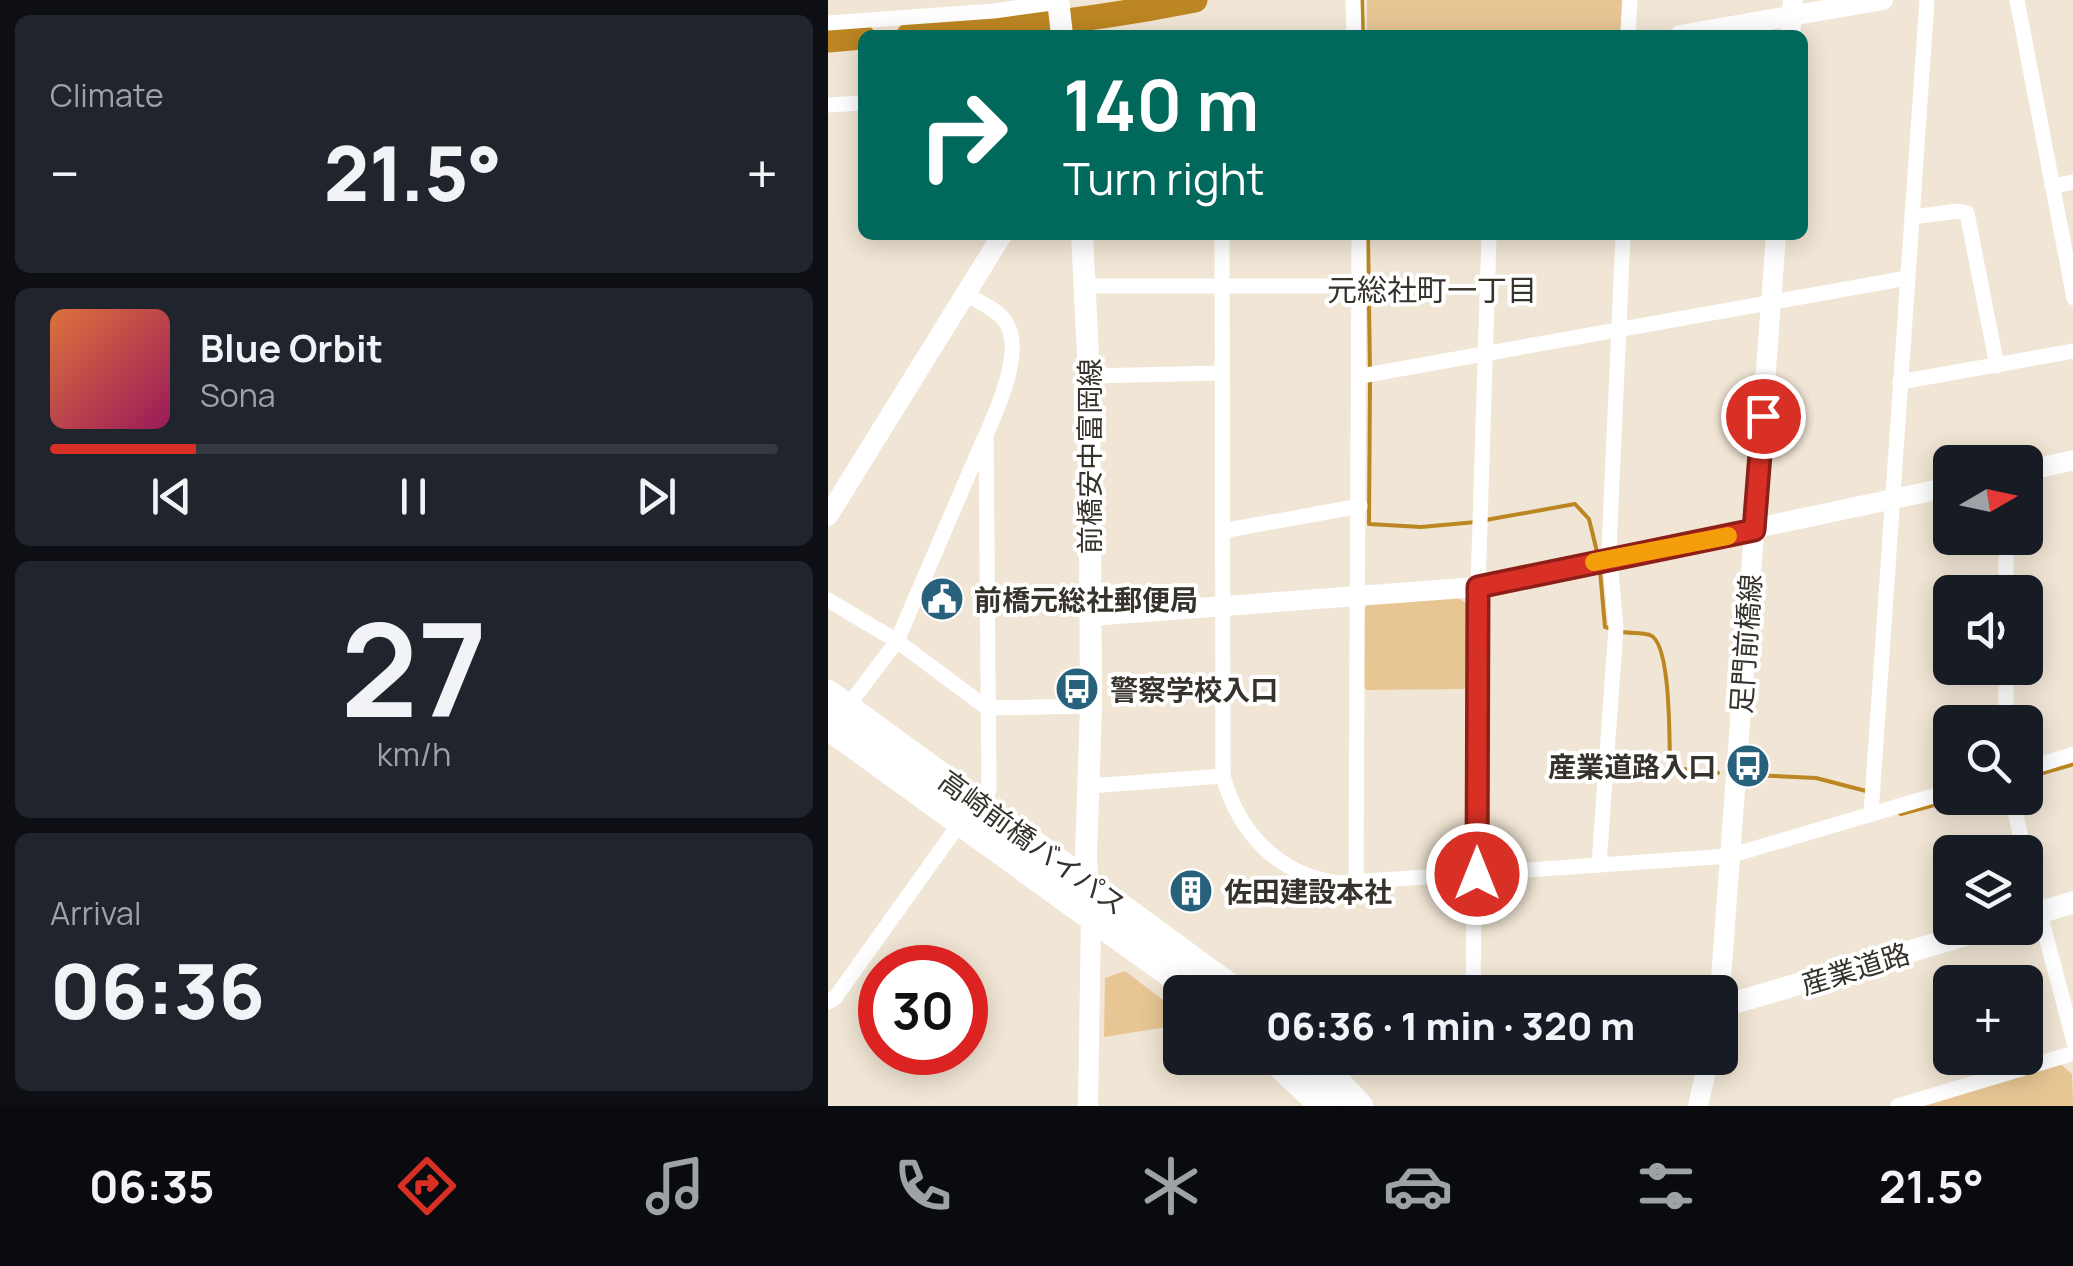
<!DOCTYPE html>
<meta charset="utf-8">
<style>
:root{--surface:#171b24;--page:#20242c;--text:#f1f3f6;--muted:#9ea1a6;--line:#363941;--accent:#d93025}
body{margin:0;font-family:Manrope,"Noto Sans JP",sans-serif;background:var(--page);color:var(--text);height:100vh;display:flex;flex-direction:column;font-size:38px;white-space:nowrap}
*{box-sizing:border-box;margin:0}
p{font-size:32px;color:var(--muted)}
.icon{flex:none;width:55px;height:55px;fill:none;stroke:currentColor;stroke-width:2;stroke-linecap:round;stroke-linejoin:round}
.map{position:relative;flex:1;overflow:hidden}
.sheet{display:flex;flex-direction:column;gap:15px;padding:15px;background:#0d0f14;width:828px}
.sheet>*{flex:none}
.banner{position:absolute;left:30px;top:30px;width:950px;height:210px;border-radius:15px;box-shadow:0 5px 25px #0003;background:#00695c;color:#fff;overflow:hidden}
.needle{width:65px;rotate:81deg}
.controls{position:absolute;left:1105px;top:445px;display:grid;gap:20px}
.controls a{display:grid;place-items:center;width:110px;height:110px;border-radius:15px;background:var(--surface);box-shadow:0 5px 25px #0003;font-size:50px}
.speed{position:absolute;left:30px;top:945px;display:flex;gap:20px;font-size:50px;font-weight:700;text-align:center}
.speed>*{display:grid;place-content:center;width:130px;height:130px;border-radius:50%;background:var(--surface);box-shadow:0 5px 25px #0003;line-height:1}
.speed .limit{border:15px solid #d22;background:#fff;color:#111}
.pin{position:absolute;display:grid;place-items:center;width:85px;height:85px;color:#fff;margin:-42px;border:5px solid #fff;border-radius:50%;box-shadow:0 2px 10px #0007}
.me{position:absolute;width:110px;margin:-55px;rotate:0deg;stroke-linejoin:round;filter:drop-shadow(0 0 8px #0008)}
.turn{display:flex;align-items:center;gap:35px;height:210px;padding:0 40px;font-size:45px}
.turn .icon{width:130px;height:130px;stroke-width:2.5}
.turn b{display:block;font-size:70px;line-height:85px}
.big{font-size:75px;font-weight:800;line-height:1.1}
.sheet .widget{flex:1;display:flex;flex-direction:column;justify-content:center;gap:15px;min-width:0;padding:0 35px;border-radius:15px;background:var(--page)}
.sheet .dial{align-items:center;gap:0}
.dial b{font-size:130px;line-height:1}
.song{display:flex;align-items:center;gap:30px}
.cover{width:120px;height:120px;border-radius:15px;background:linear-gradient(135deg,hsl(20 70% 55%),hsl(330 70% 35%))}
.played{height:10px;border-radius:5px;background:linear-gradient(90deg,var(--accent) 20%,var(--line) 20%)}
.keys{display:flex;justify-content:space-around;direction:ltr}
.heat{display:flex;justify-content:space-between;align-items:center;font-size:55px;direction:ltr}
.trip{position:absolute;left:335px;top:975px;width:575px;height:100px;border-radius:15px;background:var(--surface);box-shadow:0 5px 25px #0003;font-weight:800;line-height:100px;text-align:center}
.tab-bar{display:flex;height:160px;justify-content:space-around;align-items:center;background:#090b0e;color:var(--muted)}
.tab-bar .icon{width:70px;height:70px}
.tab-bar .on{color:var(--accent)}
.tab-bar b{font-size:45px;color:var(--text)}
main{display:flex;flex:1;min-height:0}
.map>svg:first-child{display:block}
.green{fill:#e8c694}
.lines{fill:none;stroke-linecap:round;stroke-linejoin:round}
.stream{stroke:#bc8622;stroke-width:4}
.river{stroke:#bc8622;stroke-width:25}
.street{stroke:#fff;stroke-width:15}
.secondary{stroke:#fff;stroke-width:20}
.primary{stroke:#fff;stroke-width:22}
.highway{stroke:#fff;stroke-width:28}
.route-casing{stroke:#8d1f18;stroke-width:25}
.route{stroke:#d93025;stroke-width:18}
.slow{stroke:#f59e0b;stroke-width:18}
.labels{text-anchor:middle;dominant-baseline:central;stroke-width:8;stroke-linejoin:round;paint-order:stroke}
.street-label{font-size:28px;fill:#36322c;stroke:#fff}
.poi-label{font-size:28px;font-weight:bold;fill:#36322c;stroke:#fff;text-anchor:start}
.neighbourhood-label{font-size:30px;fill:#36322c;stroke:#fff}
</style>
<main>
<section class="sheet">
<div class="widget"><p>Climate</p>
<div class="heat"><a>−</a><b class="big">21.5°</b><a>+</a></div>
</div>
<div class="widget">
<div class="song"><i class="cover"></i><div><b>Blue Orbit</b><p>Sona</p></div></div>
<div class="played"></div>
<div class="keys"><svg class="icon" aria-label="previous" viewBox="0 0 24 24"><path d="M18 5L8 12l10 7zM5 5v14"/></svg><svg class="icon" aria-label="pause" viewBox="0 0 24 24"><path d="M8 5v14M16 5v14"/></svg><svg class="icon" aria-label="next" viewBox="0 0 24 24"><path d="M6 5l10 7-10 7zM19 5v14"/></svg></div>
</div>
<div class="widget dial"><b>27</b><p>km/h</p></div>
<div class="widget"><p>Arrival</p><b class="big">06:36</b></div>
</section>
<div class="map">
<svg width="1246" height="1106" viewBox="0 0 1246 1106">
<rect width="100%" height="100%" fill="#f1e6d5"/>
<g class="green">
<path d="M539,0H794L792,35H539Z"/>
<path d="M629,597L639,604L637,689L539,690L532,684L533,611L540,604Z"/>
<path d="M297,971L352,1013V1025L276,1037L277,978Z"/>
<path d="M1231,1063L1244,1074L1245,1106H1092Z"/>
</g>
<g class="lines">
<g class="stream">
<path d="M534,0L535,35"/>
<path d="M540,235L542,372"/>
<path d="M542,381L541,524L593,527L648,522"/>
<path d="M658,520L747,504L761,519L770,556"/>
<path d="M772,571L777,627L781,628"/>
<path d="M790,631C800,634 813,632 822,635C843,643 841,738 842,759L846,768L890,773"/>
<path d="M925,775L988,778L1042,792"/>
<path d="M1198,778L1246,764"/>
<path d="M1070,812L1073,814L1132,798"/>
</g>
<g class="river">
<path d="M81,35C178,30 272,19 367,0"/>
<path d="M0,40L35,37"/>
</g>
<g class="street">
<path d="M525,0L526,35"/>
<path d="M1189,0L1246,298"/>
<path d="M0,23L166,11L231,2"/>
<path d="M800,35L802,0"/>
<path d="M0,105L35,103"/>
<path d="M1224,186L1246,182"/>
<path d="M1084,217L1130,211L1139,213L1169,366"/>
<path d="M394,235L395,776C411,834 451,875 511,883L901,856L1122,791"/>
<path d="M259,286H532"/>
<path d="M138,294C150,302 169,309 177,321C197,349 170,407 158,435L161,790L154,805"/>
<path d="M261,376L392,373"/>
<path d="M533,376L1079,278"/>
<path d="M1072,382L1246,351"/>
<path d="M394,531L532,506"/>
<path d="M1178,538V592"/>
<path d="M0,600L69,641L159,708L263,706"/>
<path d="M1178,668V722"/>
<path d="M19,707L69,641L155,441"/>
<path d="M1198,769L1246,754"/>
<path d="M262,786L395,776"/>
<path d="M1184,798L1196,852"/>
<path d="M1043,814L1099,0"/>
<path d="M1198,861L1246,1042"/>
<path d="M771,864L788,628L781,550L795,235"/>
<path d="M528,881L531,235"/>
<path d="M645,992L650,587L661,235"/>
<path d="M0,1002L7,998L132,823"/>
<path d="M1070,1106L1246,1053"/>
</g>
<g class="secondary">
<path d="M852,35L1055,0"/>
<path d="M962,35L965,0"/>
<path d="M1198,471L1246,460"/>
<path d="M0,516L174,235"/>
<path d="M263,616L650,587L1122,487"/>
<path d="M892,992L948,235"/>
<path d="M260,1106L263,918"/>
<path d="M870,1106L881,1058"/>
</g>
<g class="primary">
<path d="M230,0L234,35"/>
<path d="M254,235L261,376L263,706L258,856L260,894"/>
<path d="M1198,917L1246,902"/>
<path d="M892,1007L1162,928"/>
</g>
<g class="highway">
<path d="M0,694L408,992"/>
<path d="M0,726L368,992"/>
<path d="M445,1058L496,1106"/>
<path d="M486,1058L531,1106"/>
</g>
</g>
<g class="lines">
<defs>
<path id="route" d="M649,874L650,587L926,530L935,416"/>
</defs>
<use href="#route" class="route-casing"/>
<use href="#route" class="route"/>
<path class="slow" d="M766,562L900,536"/>
</g>
<defs>
<symbol id="civic-disc" viewBox="-11 -11 22 22"><circle r="9.5" fill="#28617b" stroke="#fff"/><path d="M-.6-6.5H3V-4.5H.6V-3L4-1V1h2V6H-6V1h2V-1L-.6-3ZM-1.2 2.5V6h2.4V2.5Z" fill="#fff"/></symbol>
<symbol id="bus-disc" viewBox="-11 -11 22 22"><circle r="9.5" fill="#28617b" stroke="#fff"/><path d="M-5-6H5V4H4V6H2V4H-2V6H-4V4H-5ZM-3.5-4V0h7V-4ZM-3.5 1.2v1.5H-2V1.2ZM2 1.2v1.5H3.5V1.2Z" fill="#fff"/></symbol>
<symbol id="building-disc" viewBox="-11 -11 22 22"><circle r="9.5" fill="#28617b" stroke="#fff"/><path d="M-4-6H4V6H1V3H-1V6H-4ZM-2.5-4.3h1.7v1.8h-1.7ZM.8-4.3h1.7v1.8H.8ZM-2.5-1h1.7V.8h-1.7ZM.8-1h1.7V.8H.8Z" fill="#fff"/></symbol>
</defs>
<g fill-rule="evenodd">
<use href="#civic-disc" x="89" y="574" width="50" height="50"/>
<use href="#bus-disc" x="224" y="664" width="50" height="50"/>
<use href="#bus-disc" x="895" y="741" width="50" height="50"/>
<use href="#building-disc" x="338" y="866" width="50" height="50"/>
</g>
<g class="labels">
<g class="street-label">
<text transform="translate(261 456) rotate(-90)">前橋安中富岡線</text>
<text transform="translate(917 644) rotate(-86)">足門前橋線</text>
<text transform="translate(205 842) rotate(36)">高崎前橋バイパス</text>
<text transform="translate(1027 968) rotate(-17)">産業道路</text>
</g>
<g class="poi-label">
<text x="146" y="599">前橋元総社郵便局</text>
<text x="282" y="689">警察学校入口</text>
<text x="888" y="766" text-anchor="end">産業道路入口</text>
<text x="396" y="891">佐田建設本社</text>
</g>
<g class="neighbourhood-label">
<text x="604" y="289">元総社町一丁目</text>
</g>
</g>
</svg>
<div class="controls">
<a><svg class="needle" viewBox="-14 -14 28 28"><path d="M0-13l5 13h-10z" fill="#e53935"/><path d="M0 13l5-13h-10z" fill="#9ea1a6"/></svg></a>
<a><svg class="icon" aria-label="sound" viewBox="0 0 24 24"><path d="M4 9h4l5-4v14l-5-4H4zM17 9q2 3 0 6"/></svg></a>
<a><svg class="icon" aria-label="search" viewBox="0 0 24 24"><circle cx="10" cy="10" r="6"/><path d="M15 15l6 6"/></svg></a>
<a><svg class="icon" aria-label="layers" viewBox="0 0 24 24"><path d="M12 4l9 5-9 5-9-5zM3 14l9 5 9-5"/></svg></a>
<a>+</a>
</div>
<div class="speed"><div class="limit">30</div></div>
<div class="pin" style="left:935px;top:416px;background:#d93025"><svg class="icon" aria-label="arrive" viewBox="0 0 24 24"><path d="M6 21V4h12l-3 4 3 4H6"/></svg></div>
<svg class="me" style="left:649px;top:874px" viewBox="-20 -20 40 40"><circle r="17" fill="#d93025" stroke="#fff" stroke-width="3"/><path d="M0-11L8 9 0 5-8 9z" fill="#fff"/></svg>
<div class="trip">06:36 · 1 min · 320 m</div>
<div class="banner">
<div class="turn"><svg class="icon" aria-label="right" viewBox="0 0 24 24"><path d="M7 20v-9h11M14 6l5 5-5 5"/></svg><div><b>140 m</b>Turn right</div></div>
</div>
</div>
</main>
<nav class="tab-bar">
<b>06:35</b>
<svg class="icon on" aria-label="directions" viewBox="0 0 24 24"><path d="M12 3l9 9-9 9-9-9zM9 14v-3h6M13 9l2 2-2 2"/></svg>
<svg class="icon" aria-label="music" viewBox="0 0 24 24"><path d="M9 18V5l10-2v13"/><circle cx="6" cy="18" r="3"/><circle cx="16" cy="16" r="3"/></svg>
<svg class="icon" aria-label="phone" viewBox="0 0 24 24"><path d="M5 4h4l2 5-3 2q2 4 5 5l2-3 5 2v4C11 20 4 13 5 4z"/></svg>
<svg class="icon" aria-label="climate" viewBox="0 0 24 24"><path d="M12 3v18M4 7l16 10M4 17L20 7"/></svg>
<svg class="icon" aria-label="car" viewBox="0 0 24 24"><path d="M5 17H2v-5l4-1 3-4h7l3 4 3 1v5h-3M9 17h6M6 11h13"/><circle cx="7" cy="17" r="2"/><circle cx="17" cy="17" r="2"/></svg>
<svg class="icon" aria-label="filters" viewBox="0 0 24 24"><path d="M4 7h16M4 17h16"/><circle cx="9" cy="7" r="2"/><circle cx="15" cy="17" r="2"/></svg>
<b>21.5°</b>
</nav>
